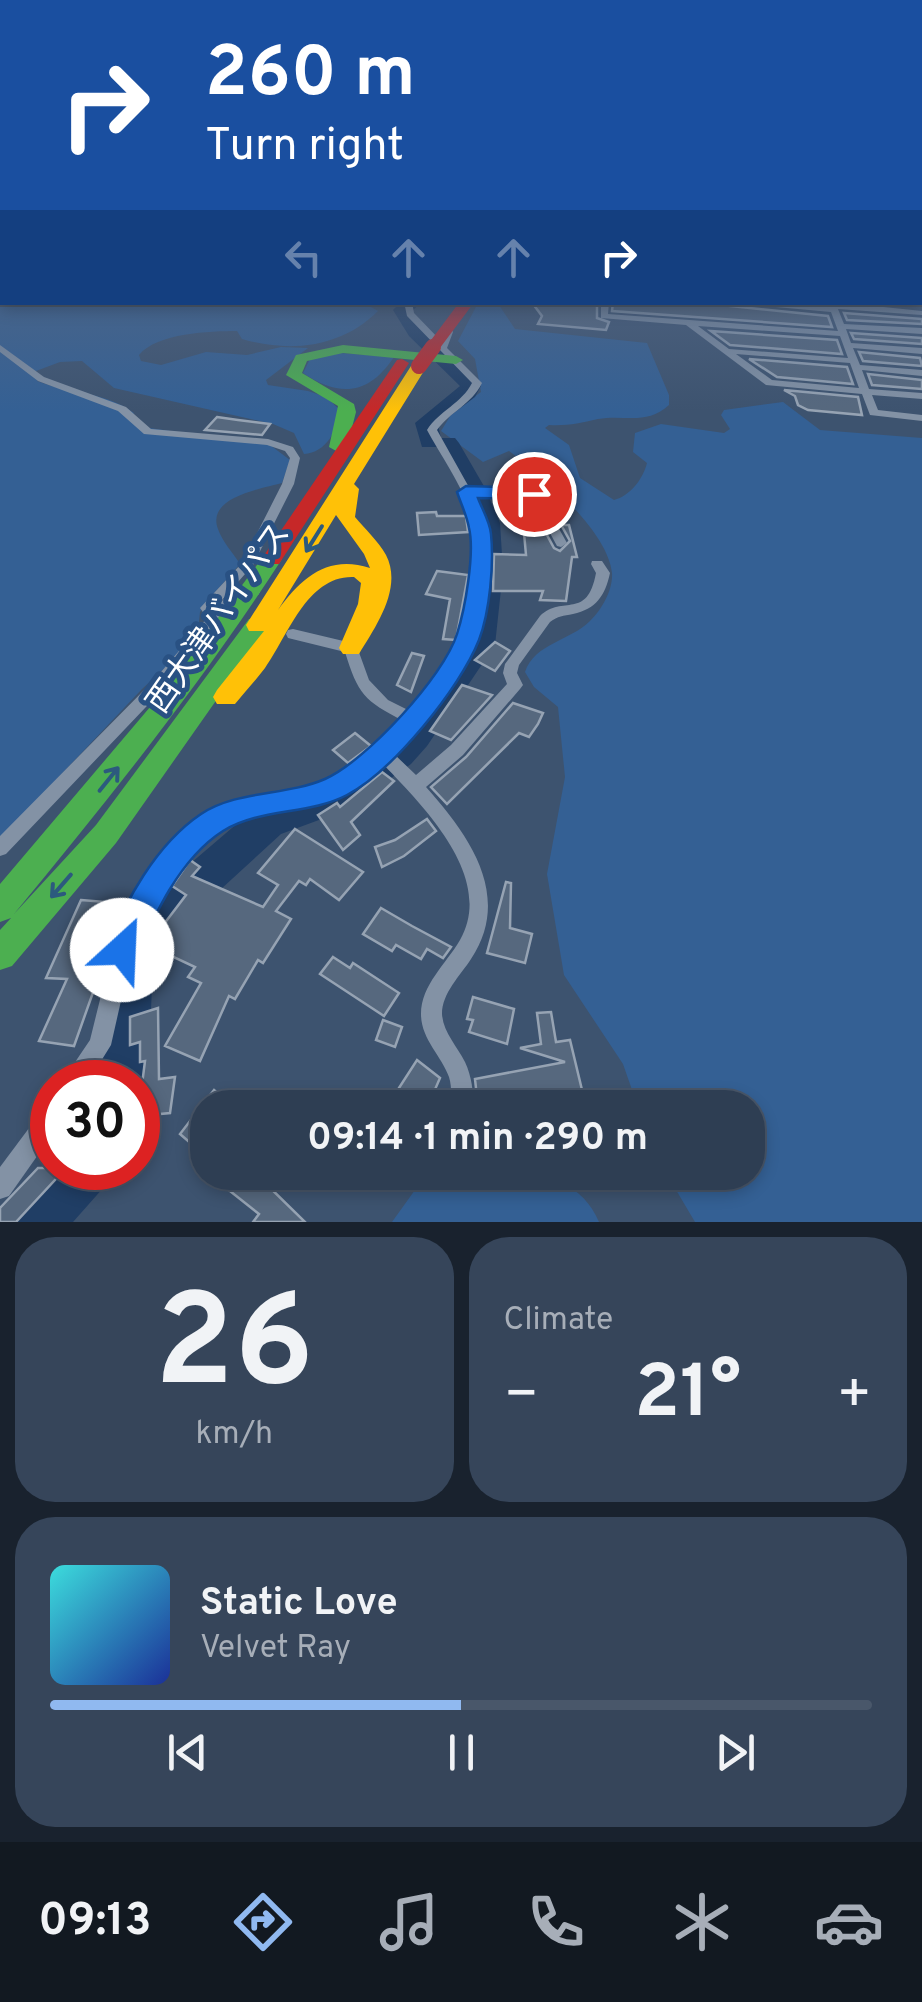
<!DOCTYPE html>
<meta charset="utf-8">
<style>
:root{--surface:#2e3e53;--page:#36455a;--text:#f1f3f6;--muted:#a7aeb8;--line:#49576a;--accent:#90b9f0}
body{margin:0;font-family:Overpass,"Noto Sans JP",sans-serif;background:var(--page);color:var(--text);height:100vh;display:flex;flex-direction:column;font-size:38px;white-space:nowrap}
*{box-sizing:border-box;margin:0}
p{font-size:32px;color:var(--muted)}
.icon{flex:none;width:55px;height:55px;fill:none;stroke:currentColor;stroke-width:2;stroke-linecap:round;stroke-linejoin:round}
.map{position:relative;height:1222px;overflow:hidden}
.side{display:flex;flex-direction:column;gap:15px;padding:15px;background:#19222e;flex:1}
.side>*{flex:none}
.top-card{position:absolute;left:0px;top:0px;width:922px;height:305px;box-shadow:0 5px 15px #0003,0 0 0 2px var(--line);background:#1a4fa0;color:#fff;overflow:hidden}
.speed{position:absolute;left:30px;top:1060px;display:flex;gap:20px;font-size:50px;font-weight:700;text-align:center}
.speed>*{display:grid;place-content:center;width:130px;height:130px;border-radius:50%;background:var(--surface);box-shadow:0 5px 15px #0003,0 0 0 2px var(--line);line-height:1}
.speed .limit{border:15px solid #d22;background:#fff;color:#111}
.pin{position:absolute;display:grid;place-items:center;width:85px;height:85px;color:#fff;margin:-42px;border:5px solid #fff;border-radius:50%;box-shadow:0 2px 10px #0007}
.me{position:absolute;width:110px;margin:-55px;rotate:25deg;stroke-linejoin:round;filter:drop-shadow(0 0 8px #0008)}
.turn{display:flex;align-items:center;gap:35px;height:210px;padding:0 40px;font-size:45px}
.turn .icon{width:130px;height:130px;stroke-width:2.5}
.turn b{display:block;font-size:70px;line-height:85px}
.lanes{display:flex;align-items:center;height:95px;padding:0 40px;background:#0003;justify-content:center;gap:50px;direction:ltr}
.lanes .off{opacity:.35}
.big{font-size:75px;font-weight:700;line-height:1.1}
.side .tile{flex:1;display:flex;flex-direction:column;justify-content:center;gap:15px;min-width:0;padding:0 35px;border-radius:40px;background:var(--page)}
.side .dial{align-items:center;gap:0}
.dial b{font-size:130px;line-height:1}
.song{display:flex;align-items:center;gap:30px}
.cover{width:120px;height:120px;border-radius:15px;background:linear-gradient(135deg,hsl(180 70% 55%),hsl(230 70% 35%))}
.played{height:10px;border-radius:5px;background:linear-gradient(90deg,var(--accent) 50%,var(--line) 50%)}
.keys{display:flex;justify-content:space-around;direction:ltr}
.heat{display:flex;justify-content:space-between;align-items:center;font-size:55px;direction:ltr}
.side .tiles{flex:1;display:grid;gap:15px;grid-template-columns:1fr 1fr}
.tile:last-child{grid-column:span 2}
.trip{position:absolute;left:190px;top:1090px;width:575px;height:100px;border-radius:40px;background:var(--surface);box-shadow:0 5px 15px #0003,0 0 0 2px var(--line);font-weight:700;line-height:100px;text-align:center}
.menu{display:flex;height:160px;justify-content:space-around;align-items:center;background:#121921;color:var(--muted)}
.menu .icon{width:70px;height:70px}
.menu .selected{color:var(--accent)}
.menu b{font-size:45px;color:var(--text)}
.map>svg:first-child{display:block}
.green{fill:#346094}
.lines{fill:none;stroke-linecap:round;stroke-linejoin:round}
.river{fill:#203e65;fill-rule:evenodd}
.building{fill:#56687e;stroke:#96a3b3;stroke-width:2.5}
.street{fill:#8392a5;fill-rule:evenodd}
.fast{fill:#4caf50;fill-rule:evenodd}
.slow{fill:#ffc107;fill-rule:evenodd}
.jam{fill:#c62828;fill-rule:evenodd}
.jam-bridge-far1{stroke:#c62828;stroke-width:12}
.jam-bridge{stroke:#c62828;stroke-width:16}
.oneway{stroke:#2c5a7e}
.route{fill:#1a73e8;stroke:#114b97;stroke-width:2.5}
.labels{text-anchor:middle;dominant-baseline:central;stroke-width:10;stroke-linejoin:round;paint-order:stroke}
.street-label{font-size:32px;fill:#fff;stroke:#295183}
</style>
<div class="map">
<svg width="922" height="1222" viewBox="0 0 922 1222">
<rect width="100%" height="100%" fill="#3d536f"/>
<g class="green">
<path d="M0,300L182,302L205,307L198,303H236L211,307L252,302H362L378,311C341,348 290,353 242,339L237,331C210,331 157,333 139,355L141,361L161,365L206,352L247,355L281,347L308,348L266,380L268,385L308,391L326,397L339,409C339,429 326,453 304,454L294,433L273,424L114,388L82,361L60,362L36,371L37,381C70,394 104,391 134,413L129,420L142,427L270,445L290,460L282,483C261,489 206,497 218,529C222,541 233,553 240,564L209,599L200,612L198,631L181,653L142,689L0,839Z"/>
<path d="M497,302L515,329L647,343L669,395V405C646,426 625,414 598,419C580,423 568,426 549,425L545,428L569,445L580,478L614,500C630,496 643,479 647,463L633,452L635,433L661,424L724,433L730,429L721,415L724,410L783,402L820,430L922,438V1222H695L666,1173L748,1172V1108L638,1107L623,1064L564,975L547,874L565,777L558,707L534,687L525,672C535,643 570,641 590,621C602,609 613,590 612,573C608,531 541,474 509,451L483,462L441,431L452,413L481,392L475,359L458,341L478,303Z"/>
<path d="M340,353L394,357C368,396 339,397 303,373L310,359Z"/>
<path d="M432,1172C487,1172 573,1158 599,1222H392L425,1176Z"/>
</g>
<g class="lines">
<g class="river">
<path d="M401,302H422L412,311L416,321L481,386L475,397L438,425L441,438H455L459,443L485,488L500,523L503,571L495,645L427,746L411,764L346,810L281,834L173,933L152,986L148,1082L138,1101V1082H98L106,986L143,904L253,810L291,793L323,785L382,750L464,643L475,571L474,523L461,488L438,447H422L415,423L460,386L409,336L393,310Z"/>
<path d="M52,1164V1168H111L104,1187L73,1222H10L18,1203Z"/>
</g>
</g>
<g class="building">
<path d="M597,302V318L609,322L606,330L538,324L542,316L533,304Z"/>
<path d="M613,302L702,303L828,316L832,327L612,311Z"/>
<path d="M844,313L922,319V324L847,320Z"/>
<path d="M711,331L837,340L842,354L730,345Z"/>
<path d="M851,333L922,338V344L854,339Z"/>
<path d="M859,352L920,358L922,366L863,361Z"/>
<path d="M749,359L847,367L853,384L777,377Z"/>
<path d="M868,374L922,380V389L872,385Z"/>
<path d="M784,390L858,397L862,415L808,410L798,405L795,396Z"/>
<path d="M217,417L238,420L270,424L262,435L205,430Z"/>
<path d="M508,500H528L554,548L560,551L570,541L549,503L564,505L563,525H569L577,557H572L566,601L540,600L543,591H493L494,554L526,555L523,522L501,519Z"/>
<path d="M436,512L437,516H466L468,532L419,535L417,513Z"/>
<path d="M437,571L468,575L456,640L443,639L450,599L426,594Z"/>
<path d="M495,642L510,651L495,671L475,660Z"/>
<path d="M412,653L424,656L411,692L397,685Z"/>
<path d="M462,685L492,695L451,740L430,731Z"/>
<path d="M513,703L543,713L538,724L529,737L519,733L447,804L431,787L466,757Z"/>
<path d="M355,733L371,746L348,763L333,750Z"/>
<path d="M382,772L394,781L351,822L360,835L343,850L318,815L337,803L340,807Z"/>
<path d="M427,819L436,831L404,856L382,867L375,847L395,840Z"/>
<path d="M295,829L363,872L339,900L310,879L306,885L299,881L276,911L291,919L263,963L258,960L235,999L229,996L200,1061L165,1046L201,983L188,977L195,967L148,945L186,895L172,886L190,860L200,867L192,876L263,907L278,885L258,873Z"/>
<path d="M506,882L511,883L510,928L532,934L525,963L487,953Z"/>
<path d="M81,900L118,903L110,922H118L74,1046L39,1041L67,979L46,978Z"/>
<path d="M381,908L412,926L451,947L443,958L427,949L421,959L396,945L392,951L363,934Z"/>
<path d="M333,957L350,968L353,963L399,993L384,1016L320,974Z"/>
<path d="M473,997L514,1009L507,1044L469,1032L473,1020L467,1019Z"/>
<path d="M158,1008L159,1079L175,1077L170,1113L138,1116L145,1061L140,1062V1042L130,1045V1017Z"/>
<path d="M551,1012L556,1042L570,1040L582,1090L478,1107L475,1079L565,1062L520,1048L541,1044L537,1013Z"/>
<path d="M383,1020L402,1027L395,1047L376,1040Z"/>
<path d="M417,1060L440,1078L427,1108H386Z"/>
<path d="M214,1090L235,1108H208V1158L180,1134Z"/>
<path d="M38,1168H66L16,1222H0V1208Z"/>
<path d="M206,1172H264L260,1178L305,1222H253L259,1214Z"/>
</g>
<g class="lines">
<g class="street">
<rect x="920" y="250" width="2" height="4"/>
<rect x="920" y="264" width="2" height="4"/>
<rect x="920" y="278" width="2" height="4"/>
<rect x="920" y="294" width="2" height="4"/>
<path d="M404,302H412L414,313L441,341L446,330H452L453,332L447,348L482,383C472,404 450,412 437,430L470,489L538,491L567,543L561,547L557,546L530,496H474C487,518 487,538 485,563C484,587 483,617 475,640C461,678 421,724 393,753L416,775L451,745L507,684L503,673L505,664L540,616C563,594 587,621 596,573L591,564L592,561H602L610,573C605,596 596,609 573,614C563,616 558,616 550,622L519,665L517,673L523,685L520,689L463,755L426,787C469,835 513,896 471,959C460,976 442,993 442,1014C443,1032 457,1046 465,1062C472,1077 473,1091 474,1108H451C451,1098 452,1086 449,1077C441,1055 421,1039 421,1014C421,985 446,964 460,940C496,877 422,805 382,763L344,791L219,827L193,848L149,912L132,952L111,1045L88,1082H64L67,1074L90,1040L112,951L135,899L181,836L208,816L333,780L377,748L404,721C364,701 358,694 345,652L288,638L286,634L288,630L293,629L356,644L369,680L388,700L412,712C428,689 449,667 460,641C471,615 478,538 470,512C463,487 440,454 427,430C439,411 462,403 472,383L407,316Z"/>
<path d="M601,302H609L608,314L838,331L831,312L720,302H764L829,307L827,302H835L922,311V315L838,309L844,324L922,328V334L846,329L851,343L922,348V354L853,348L860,365L922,370V376L862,370L869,389L922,393V399L872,395L878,410L922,415V421L870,415L862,394L766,385L686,325L601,318ZM698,326L840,336L848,358L729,349ZM736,354L850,363L859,388L772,380Z"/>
<path d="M0,345L44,377L126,407L151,429L268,439L293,447L300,458L294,484L253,565L215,608L234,589L253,588L260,592L258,595L242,596L235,603L165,687L6,854L0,856V836L155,679L207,618L200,608L242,563L282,484L290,458L285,451L267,445L144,434L118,411L38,381L0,352Z"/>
<path d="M52,1104V1135L9,1196L0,1199V1167L44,1108Z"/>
</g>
<g class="fast">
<path d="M343,345L456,356L463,360L456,364L343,353L307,361L302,373L354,404L356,412L347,447L338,452L329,447L338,406L286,375L296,355Z"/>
<path d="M272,552L282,559C201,684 109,799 14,914L96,825L249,619H265L268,625L265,631L116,843L12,966L0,970V930L11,918L0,922V884L167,687L265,554Z"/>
</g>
<path class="slow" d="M419,361L427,366L354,484L359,489L355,517C365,529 378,541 386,555C403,588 376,626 359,654H343L339,648L358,604L361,583L354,577C307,575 288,636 265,668C256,680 245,692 235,704H217L213,697L217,690L264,631H249L246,625L411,366ZM336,515L364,554L370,568C328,554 301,578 278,610Z"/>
<path class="jam" d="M402,359L409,363L279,564H265L262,559L265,554L397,360Z"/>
<path class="jam-bridge-far1" d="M431,350L467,302"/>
<path class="jam-bridge" d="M419,366L433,347"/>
</g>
<defs><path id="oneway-shaft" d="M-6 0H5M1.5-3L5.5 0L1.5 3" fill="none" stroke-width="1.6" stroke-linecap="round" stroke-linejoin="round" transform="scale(2.5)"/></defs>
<g class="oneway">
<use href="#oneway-shaft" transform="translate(314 539) rotate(122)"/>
<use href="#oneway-shaft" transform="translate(109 779) rotate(-51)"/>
<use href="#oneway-shaft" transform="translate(61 886) rotate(131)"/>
</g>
<linearGradient id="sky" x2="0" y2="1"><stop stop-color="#222e3d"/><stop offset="0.58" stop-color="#516685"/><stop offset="1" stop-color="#516685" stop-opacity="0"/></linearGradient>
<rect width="922" height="411" fill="url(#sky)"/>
<path class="route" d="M466,486L534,488L544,494L534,499L478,498C482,509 490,522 491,534C494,564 490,611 479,640C460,688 393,771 347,795C309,815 260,808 223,831C179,859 154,916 134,962L122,967L110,962L105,950C126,901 155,845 201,814C237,790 286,796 325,779C366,761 444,676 457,634C465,609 475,553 469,528C467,516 461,504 457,492Z"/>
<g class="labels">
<g class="street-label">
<text transform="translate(220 619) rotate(-55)">西大津バイパス</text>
</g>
</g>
</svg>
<div class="speed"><div class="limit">30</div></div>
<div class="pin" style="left:534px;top:494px;background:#d93025"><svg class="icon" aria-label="arrive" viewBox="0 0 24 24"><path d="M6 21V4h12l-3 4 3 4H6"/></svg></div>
<svg class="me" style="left:122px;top:950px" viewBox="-20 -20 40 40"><circle r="19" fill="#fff"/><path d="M0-13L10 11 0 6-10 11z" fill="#1a73e8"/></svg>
<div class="trip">09:14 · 1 min · 290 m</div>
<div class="top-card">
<div class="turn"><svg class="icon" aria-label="right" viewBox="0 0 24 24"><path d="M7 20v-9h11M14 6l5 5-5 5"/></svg><div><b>260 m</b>Turn right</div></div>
<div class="lanes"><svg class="icon off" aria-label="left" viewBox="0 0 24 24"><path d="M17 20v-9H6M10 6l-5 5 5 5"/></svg><svg class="icon off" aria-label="ahead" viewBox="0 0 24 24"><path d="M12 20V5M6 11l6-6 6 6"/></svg><svg class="icon off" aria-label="ahead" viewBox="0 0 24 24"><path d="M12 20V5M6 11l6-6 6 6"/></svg><svg class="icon" aria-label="right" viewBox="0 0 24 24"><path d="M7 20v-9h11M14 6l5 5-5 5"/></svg></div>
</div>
</div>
<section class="side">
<div class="tiles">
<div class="tile dial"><b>26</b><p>km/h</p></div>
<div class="tile"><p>Climate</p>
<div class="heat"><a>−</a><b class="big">21°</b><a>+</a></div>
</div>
<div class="tile">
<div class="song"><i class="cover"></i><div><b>Static Love</b><p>Velvet Ray</p></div></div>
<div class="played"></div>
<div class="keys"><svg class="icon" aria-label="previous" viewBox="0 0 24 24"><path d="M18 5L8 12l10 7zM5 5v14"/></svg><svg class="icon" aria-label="pause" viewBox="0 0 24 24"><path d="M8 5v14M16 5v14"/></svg><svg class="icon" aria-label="next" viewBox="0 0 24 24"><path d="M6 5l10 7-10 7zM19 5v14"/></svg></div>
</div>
</div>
</section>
<nav class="menu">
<b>09:13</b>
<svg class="icon selected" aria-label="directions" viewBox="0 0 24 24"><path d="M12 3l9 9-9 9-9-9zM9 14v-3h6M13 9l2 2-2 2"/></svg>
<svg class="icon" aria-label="music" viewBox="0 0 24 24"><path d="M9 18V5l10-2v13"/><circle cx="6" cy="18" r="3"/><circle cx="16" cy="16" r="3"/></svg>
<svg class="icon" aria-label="phone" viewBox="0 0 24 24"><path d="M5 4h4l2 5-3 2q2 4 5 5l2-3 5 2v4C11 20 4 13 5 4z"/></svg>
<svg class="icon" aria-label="climate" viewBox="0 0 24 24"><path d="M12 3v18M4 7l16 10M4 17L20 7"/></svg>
<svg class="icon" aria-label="car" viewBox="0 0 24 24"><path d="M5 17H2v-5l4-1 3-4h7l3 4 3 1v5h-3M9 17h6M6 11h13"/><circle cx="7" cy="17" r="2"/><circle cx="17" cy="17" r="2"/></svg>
</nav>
